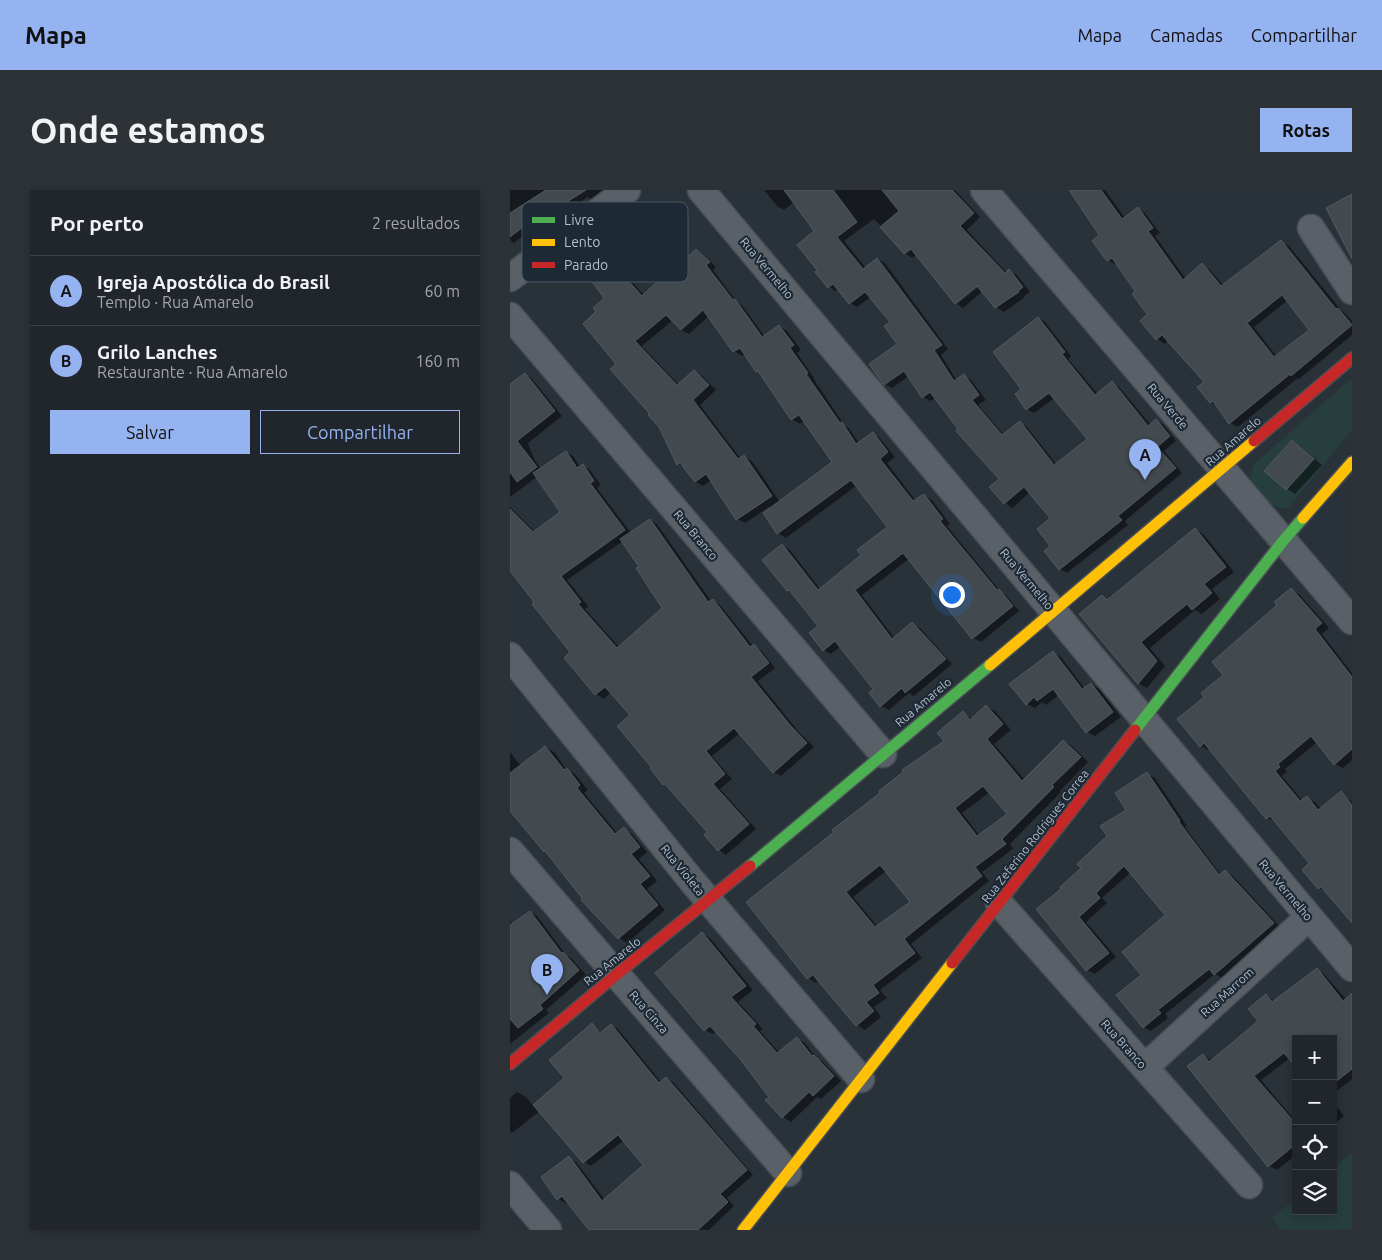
<!DOCTYPE html>
<html lang="pt">
<meta charset="utf-8">
<style>
:root{--surface:#20262b;--page:#2d3237;--text:#f1f3f6;--muted:#a2a5a9;--line:#3d4347;--accent:#95b2f1}
body{margin:0;font-family:Ubuntu,sans-serif;background:var(--page);color:var(--text)}
.controls{position:absolute;right:15px;bottom:15px;display:grid;overflow:hidden;border-radius:0px;box-shadow:0 2px 8px #0003}
.controls button{width:45px;height:45px;display:grid;place-items:center;padding:0;border:0;border-bottom:1px solid var(--line);background:var(--surface);color:var(--text);font:25px sans-serif}
.you{position:absolute;left:441px;top:404px;width:18px;height:18px;margin:-12px;border:4px solid #fff;border-radius:50%;background:#1a73e8;box-shadow:0 0 0 8px #1a73e833}
.badge{display:grid;place-items:center;width:32px;height:32px;border-radius:50%;background:var(--accent);color:#111;font-size:16px;font-weight:700}
.pin{position:absolute;translate:-50% -41px;filter:drop-shadow(0 1px 2px #0008)}
.pin::after{content:'';position:absolute;top:26px;width:18px;height:15px;background:inherit;clip-path:polygon(0 0,100% 0,50% 100%)}
.list{margin:0;padding:0;list-style:none}
h2{display:flex;justify-content:space-between;align-items:center;height:65px;margin:0;padding:0 20px;font-size:21px}
h2 small{font-size:16px;font-weight:400;color:var(--muted)}
.list li{display:grid;grid-template-columns:32px 1fr auto;gap:15px;align-items:center;box-sizing:border-box;height:70px;padding:0 20px;border-top:1px solid var(--line)}
.list b{display:block;font-size:19px;white-space:nowrap}
.list p{margin:0;font-size:16px;white-space:nowrap;color:var(--muted)}
.list em{font-size:16px;font-style:normal;color:var(--muted)}
.actions{display:flex;gap:10px;padding:15px 20px}
.actions a{flex:1;padding:11px 0;border:1px solid var(--accent);border-radius:0px;text-align:center;font-size:18px;color:var(--accent)}
.actions .main{background:var(--accent);color:#111}
.icon{flex:none;width:28px;height:28px;fill:none;stroke:currentColor;stroke-width:2;stroke-linecap:round;stroke-linejoin:round}
.map{position:relative;flex:none;width:842px;height:1040px;overflow:hidden;border-radius:0px}
header{display:flex;align-items:center;gap:30px;box-sizing:border-box;height:70px;padding:0 25px;background:var(--accent);color:#111}
header strong{font-size:24px}
nav{display:flex;gap:28px;margin-inline-start:auto;font-size:18px}
.intro{display:flex;align-items:center;justify-content:space-between;box-sizing:border-box;height:120px;padding:0 30px}
h1{margin:0;font-size:35px}
.button{padding:12px 22px;border-radius:0px;background:var(--accent);color:#111;font-size:18px;font-weight:700}
main{display:flex;gap:30px;padding:0 30px}
aside{flex:1;background:var(--surface);border-radius:0px;box-shadow:0 2px 8px #0003}
.map>svg:first-child{display:block}
.green{fill:#273e3e}
.shadow{fill:#0007;fill-rule:evenodd}
.building{fill:#42494f;stroke:#525a61;fill-rule:evenodd}
.lines{fill:none;stroke-linecap:round;stroke-linejoin:round}
.street-casing{stroke:#484e54;stroke-width:29}
.fast-casing{stroke:#484e54;stroke-width:14}
.slow-casing{stroke:#484e54;stroke-width:14}
.jam-casing{stroke:#484e54;stroke-width:14}
.street{stroke:#5a6067;stroke-width:26}
.fast{stroke:#4caf50;stroke-width:11}
.slow{stroke:#ffc107;stroke-width:11}
.jam{stroke:#c62828;stroke-width:11}
.labels{text-anchor:middle;dominant-baseline:central;stroke-width:4.5;stroke-linejoin:round;paint-order:stroke}
.street-label{font-size:12px;fill:#b4bfca;stroke:#1d2934}
.key{fill:#1d2934;stroke:#4a5661;stroke-width:1}
.key-label{font-size:14px;fill:#b4bfca}
</style>
<header>
<strong>Mapa</strong>
<nav><a>Mapa</a><a>Camadas</a><a>Compartilhar</a></nav>
</header>
<div class="intro"><h1>Onde estamos</h1><a class="button">Rotas</a></div>
<main>
<aside>
<h2>Por perto<small>2 resultados</small></h2>
<ul class="list">
<li><span class="badge">A</span><div><b>Igreja Apostólica do Brasil</b><p>Templo · Rua Amarelo</p></div><em>60 m</em></li>
<li><span class="badge">B</span><div><b>Grilo Lanches</b><p>Restaurante · Rua Amarelo</p></div><em>160 m</em></li>
</ul>
<div class="actions"><a class="main">Salvar</a><a>Compartilhar</a></div>
</aside>
<div class="map">
<svg width="842" height="1040" viewBox="0 0 842 1040">
<rect width="100%" height="100%" fill="#2a3239"/>
<path class="green" d="M842 188V240L778 318C758 320 747 303 740 287L744 274Z
M842 963V1040H771L762 1028 786 1009V1021H823V978Z"/>
<path class="shadow" d="M0 0H95L81 9 78 7 31 36 28 34 4 53 0 50Z
M254 0H445L470 27 457 40 497 83 499 81 507 85 520 102 514 106 515 107 494 122 486 117 473 101 453 118 447 114 473 93 471 91 446 113 407 64 402 68 395 63 364 29 334 51 356 78 368 69 375 73 438 159 431 165 447 191 454 186 461 190 476 210 468 215 494 245 510 232 517 237 547 275 579 250 545 208 524 223 517 219 513 199 528 128 535 132 561 166 558 169 588 204 602 193 609 197 641 235 646 231 654 235 666 251 654 261 672 283 615 331 618 335 557 383 550 379 542 356V328L520 302 502 318 495 313 490 289 449 240 426 208 420 211 413 207 399 186 382 198 374 194 388 155 382 132 361 107 347 117 340 113 329 99 326 101 319 97 306 42 284 12 274 20 267 16Z
M561 0H595L615 28 628 19 635 23 650 43 645 46 676 89 692 75 700 80 714 96 771 52 779 56 831 120 836 124 842 131V145L789 189 788 188 728 237 720 233 709 217 700 212 695 192 659 150 655 154 647 149 639 124 627 102 607 74 606 75 598 70 591 46ZM778 110 801 140 767 167 744 137Z
M186 60 194 65 206 77 203 80 227 112 232 115 255 147 269 136 277 141 291 160 287 163 304 188H303L335 236 339 238 349 253 363 243 370 248 385 267 377 273 406 311 414 305 422 310 440 334 437 336 491 402 496 405 509 421 471 452 463 448 399 369 352 405 385 449 402 433 410 438 442 474 404 506 399 503 379 520 371 516 364 499 331 456 321 464 314 460 309 436 283 404 277 400 273 356 280 360 311 400 353 365 379 337 346 296 276 348 268 343 255 323 261 319 259 317 235 333 227 329 202 290 193 296 186 292 176 279 168 274 150 236 108 174 88 121 96 108 97 69 105 73 134 105 157 88ZM199 126 224 161 232 166 235 164 247 181 251 183 282 229 290 234 294 231 323 272 270 312 242 271 234 267 231 269 190 215 206 200 192 186 184 181 169 195 132 156 163 130 171 140 179 144Z
M15 184 22 189 52 226 18 253 24 269 31 279 56 262 63 266 70 277 73 275 80 280 91 295 87 298 121 343 140 330 147 334 201 411 203 410 210 415 243 456 251 460 265 478 248 491 288 541 304 557 271 586 264 582 230 543 202 566 222 589 210 599 246 639 216 665 209 660 198 642 159 597 154 594 122 525 101 502 94 509 86 504 55 468 62 462 0 379V317L25 342 52 322 27 287 0 307V196ZM113 351 130 377 154 418 109 457 75 419 78 416 57 390Z
M782 251 790 256 812 275 785 304 777 299 756 281Z
M685 339 694 345 724 382 702 399 710 409 692 424 685 420 640 458 655 476 637 498 628 493 592 406 598 410Z
M781 400 789 404 819 438 812 444 842 483V570L833 578 825 574 807 552 775 579 777 582 772 586 793 611 797 608 805 612 811 619 831 603 842 612V640L817 703 809 698 793 680 801 674 766 631 757 628 700 559 698 560 691 556 696 507 715 485Z
M543 463 551 467 575 499 581 494 589 499 611 527 585 546 577 542 549 505 536 515 532 512 525 518 517 514Z
M476 517 485 521 501 540 484 554 515 590 554 551 562 556 578 572 550 601 551 602 500 654 503 659 472 682 479 691 401 754 412 768 370 800 377 808 364 817 371 827 355 840 347 835 309 790 306 793 298 788 238 712 436 551 453 523 462 529ZM480 602 499 625 470 646 452 623ZM376 681 401 712 368 737 343 707Z
M35 557 44 562 57 580 65 584 78 600 74 603 108 644 114 639 122 644 137 662 129 669 147 691 137 699 155 720 117 753 109 748 74 709 0 613V562L11 576Z
M637 584 645 588 677 636 675 637 711 685 715 681 723 686 771 738 712 788 705 784 655 824 658 828 641 841 633 837V785L657 725 621 682 592 708 597 713 576 732 606 767 585 784 577 780 553 699 573 678 618 620Z
M20 722 27 726 56 765 61 768 76 785 36 820 39 823 0 854V731L3 735Z
M193 744 200 748 243 800 228 812 253 839 250 841 270 863 288 849 295 853 307 869 312 871 331 891 311 909 307 907 281 932 273 927 257 910 260 907 231 869 206 841 203 844 195 840Z
M807 780 814 784 842 816V889L823 904V849H786L780 868 751 890 784 929 786 927V965L767 980 759 976 678 876 693 865 702 871 750 832 756 805 765 812Z
M82 835 92 843 101 835 108 839 151 892 156 888 163 892 243 985 217 1008 224 1016 199 1040H83L58 1011 56 1013 48 1009 59 968 66 972 95 1010 135 975 114 950 81 976 74 972 30 921 2 943 0 942V908L7 902 16 907 23 916 56 888Z
M823 912 834 926 823 935Z"/>
<path class="building" d="M36 0H76L23 33 22 30 0 47V23Z
M274 0H323L347 32 327 47 353 79 367 68 432 155 424 160 444 191 454 184 469 205 462 210 492 245 510 231 544 275 577 249 539 203 516 220 505 204 511 199 483 162 528 127 555 162 552 164 585 205 602 191 638 236 646 229 660 246 647 257 666 278 608 326 612 330 549 380 534 361 540 356 527 339 540 328 514 297 494 314 479 297 489 289 446 241 448 239 420 202 412 208 394 181 374 195 370 190 359 174 387 154 374 136 380 132 355 102 339 114 323 94 318 98 305 82 307 80 287 55 304 41Z
M372 0H442L464 23 450 36 495 83 499 79 513 97 508 101 509 102 485 118 467 96 445 114 401 59 394 64 370 37 389 21Z
M559 0H591L612 29 628 17 643 38 638 41 673 90 692 73 711 96 771 50 826 119 828 118 842 135 781 186 780 184 719 234 703 211 700 213 687 197 694 192 652 145 646 150 630 131 637 124 622 104 625 101 602 68 597 71 582 51 589 45ZM772 105 799 140 764 167 737 133Z
M842 4V69L816 18Z
M186 59 200 72 196 75 223 110 225 109 252 147 269 135 284 155 280 158 298 183 296 184 330 233 332 232 346 254 363 242 378 262 370 269 403 311 414 304 433 329 430 331 487 400 489 399 503 416 462 449 393 363 345 400 382 449 402 432 436 469 395 503 392 498 370 517 359 503 363 499 325 451 313 461 299 443 308 436 279 400 277 401 252 370 272 354 308 400 351 365 347 360 377 337 341 290 267 344 253 323 322 272 289 225 281 230 248 181 246 182 230 158 223 162 193 120 171 140 156 125 125 151 167 195 184 180 199 195 183 210 228 269 234 265 262 306 226 330 196 284 185 292 170 273 167 275 149 237 138 225 139 223 100 179 106 174 73 134 86 121 83 118 94 108 75 82 97 67 132 106 154 85 156 87Z
M15 183 45 221 7 251 27 277 7 292 0 282V194Z
M782 250 804 269 776 300 754 281Z
M56 261 67 278 73 274 84 291 80 293 115 340 51 386 71 412 68 414 107 458 152 418 126 378 129 377 110 349 140 329 198 412 203 409 240 457 244 454 259 473 241 487 280 535 297 553 263 583 224 538 196 561 215 584 203 594 239 634 208 661 194 645 197 642 155 594 153 595 140 578 141 577 107 536 120 525 95 497 85 505 54 468 60 462 22 414 24 412 0 381V319L23 342 50 322 23 283Z
M685 338 716 377 694 394 702 403 682 420 677 414 631 452 647 471 628 494 569 424 592 405 597 410Z
M781 398 812 433 805 439 842 487V559L824 575 801 546 768 574 770 577 765 581 790 611 797 606 808 620 831 601 842 615V733L811 697 808 699 792 680 799 673 760 626 756 629 694 553 690 557 667 529 694 507 691 503 713 485 702 472 767 415 764 412Z
M543 461 572 499 581 493 603 522 576 543 543 499 527 511 524 507 516 515 499 494Z
M476 515 493 534 477 549 512 591 553 550 571 567 542 595 544 597 492 649 496 654 465 677 472 686 394 749 405 763 363 795 369 803 356 812 364 821 346 836 303 785 297 789 236 712 324 642 322 640 370 603 369 601 393 582 392 580 434 551 427 543 453 521 460 530ZM473 596 497 624 467 646 445 618ZM370 675 400 712 365 737 336 702Z
M35 556 54 580 57 578 70 595 67 598 105 644 114 637 130 657 121 664 140 686 130 694 148 715 108 749 71 710 72 708 35 661 34 662 0 621V583Z
M637 582 670 631 669 632 709 685 715 680 764 733 704 785 699 779 648 820 651 823 633 838 606 805 631 785 612 762 655 725 614 676 586 703 590 708 569 727 599 763 576 781 526 719 551 699 550 697 571 678 567 674 597 646 590 636 616 620 605 603Z
M20 721 52 764 53 762 69 780 30 815 33 819 8 838 0 829V735Z
M192 742 236 796 221 807 246 834 243 836 267 863 287 847 302 866 304 865 324 886 303 906 299 902 272 928 255 910 259 907 230 869 200 836 194 841 145 783Z
M807 778 833 811 842 803V879L823 894V849H786V877L774 863 744 886 786 934V954L758 977 677 876 693 864 699 872 748 831 738 819 756 804 762 812Z
M82 833 90 843 101 834 149 893 156 887 237 980 210 1004 218 1012 188 1040H79L52 1006 47 1010 31 987 59 966 92 1011 133 975 108 945 73 973 23 915 54 888 39 870Z"/>
<g class="lines">
<defs>
<path id="street" d="M191 0 842 778
M474 0 842 431
M801 38 842 101
M0 88 117 0
M0 126 373 564
M0 466 182 691 351 889
M0 661 278 983
M489 713 739 995
M635 877 799 727
M0 995 38 1040"/>
<path id="fast" d="M625 540 773 351 793 328
M240 676 480 475"/>
<path id="slow" d="M793 328 842 272
M480 475 744 251
M233 1040 442 773"/>
<path id="jam" d="M744 251 842 168
M442 773 625 540
M0 874 107 784 240 676"/>
</defs>
<use href="#street" class="street-casing"/>
<use href="#fast" class="fast-casing"/>
<use href="#slow" class="slow-casing"/>
<use href="#jam" class="jam-casing"/>
<use href="#street" class="street"/>
<use href="#fast" class="fast"/>
<use href="#slow" class="slow"/>
<use href="#jam" class="jam"/>
</g>
<g class="labels">
<g class="street-label">
<text transform="translate(257 78) rotate(50)">Rua Vermelho</text>
<text transform="translate(658 216) rotate(50)">Rua Verde</text>
<text transform="translate(723 251) rotate(-41)">Rua Amarelo</text>
<text transform="translate(186 345) rotate(50)">Rua Branco</text>
<text transform="translate(517 389) rotate(50)">Rua Vermelho</text>
<text transform="translate(413 512) rotate(-40)">Rua Amarelo</text>
<text transform="translate(525 646) rotate(-52)">Rua Zeferino Rodrigues Correa</text>
<text transform="translate(173 680) rotate(51)">Rua Violeta</text>
<text transform="translate(776 700) rotate(50)">Rua Vermelho</text>
<text transform="translate(102 771) rotate(-39)">Rua Amarelo</text>
<text transform="translate(717 802) rotate(-42)">Rua Marrom</text>
<text transform="translate(139 822) rotate(49)">Rua Cinza</text>
<text transform="translate(614 854) rotate(48)">Rua Branco</text>
</g>
</g>
<rect x="12" y="12" width="166" height="80" rx="8" class="key"/>
<rect x="22" y="27" width="23" height="6" fill="#4caf50"/>
<rect x="22" y="49" width="23" height="7" fill="#ffc107"/>
<rect x="22" y="72" width="23" height="6" fill="#c62828"/>
<g class="key-label">
<text x="54" y="35">Livre</text>
<text x="54" y="57">Lento</text>
<text x="54" y="80">Parado</text>
</g>
</svg>
<div class="controls">
<button>+</button>
<button>−</button>
<button><svg class="icon" aria-label="locate" viewBox="0 0 24 24"><circle cx="12" cy="12" r="6"/><path d="M12 2v4M12 18v4M2 12h4M18 12h4"/></svg></button>
<button><svg class="icon" aria-label="layers" viewBox="0 0 24 24"><path d="M12 4l9 5-9 5-9-5zM3 14l9 5 9-5"/></svg></button>
</div>
<div class="you"></div>
<div class="pin badge" style="left:635px;top:290px">A</div>
<div class="pin badge" style="left:37px;top:805px">B</div>
</div>
</main>
